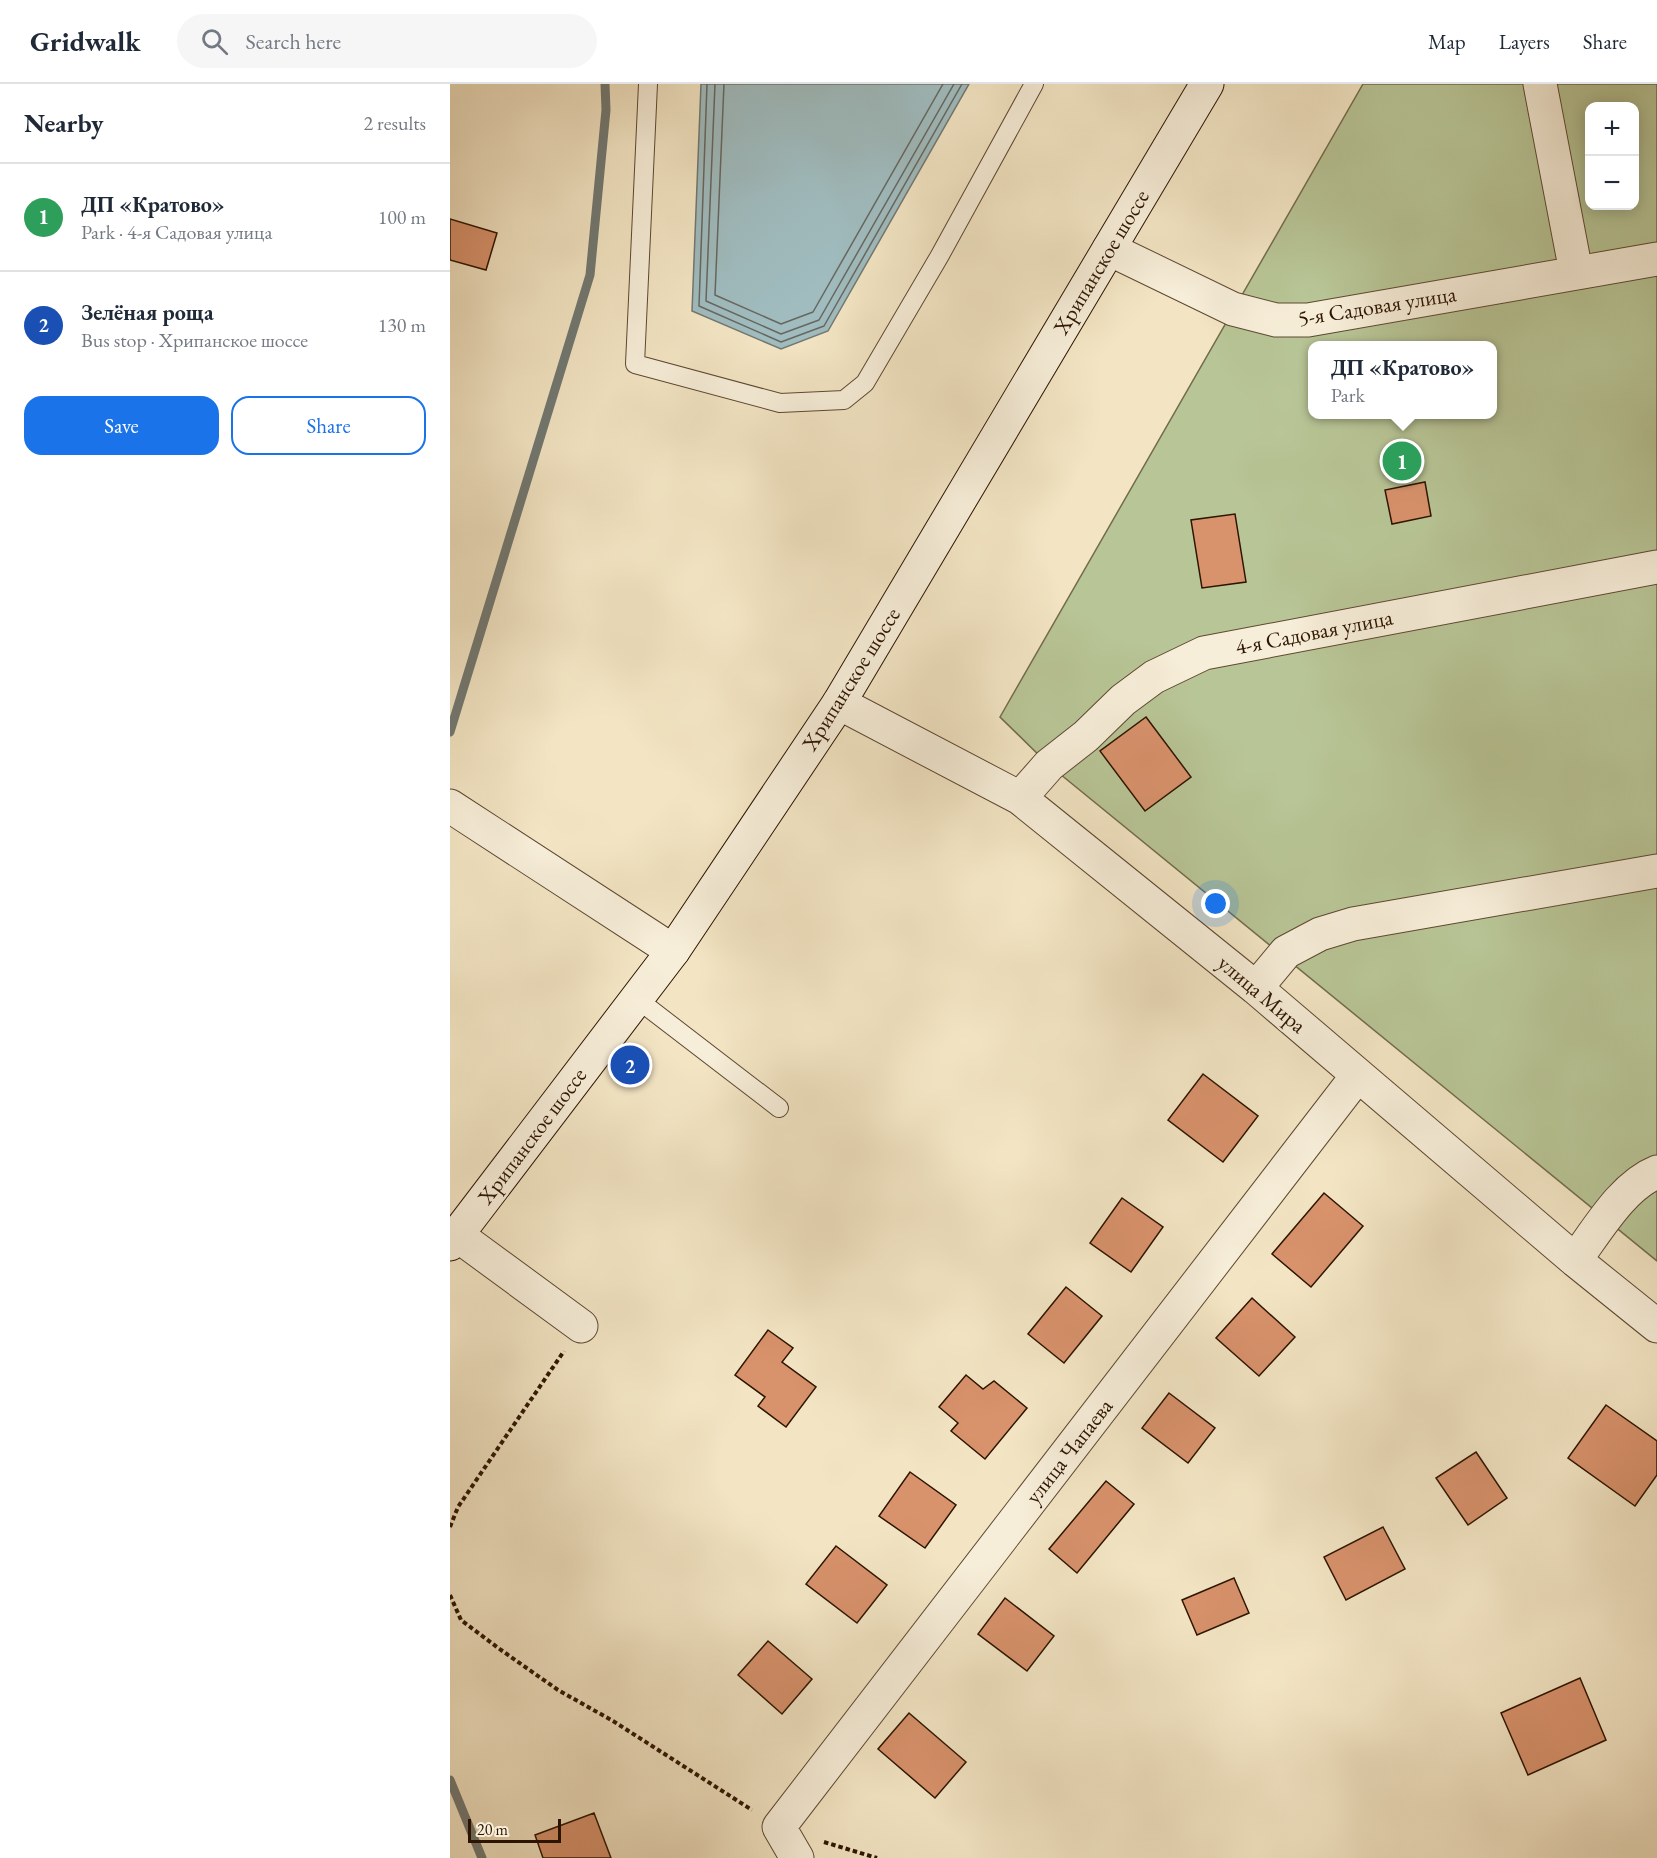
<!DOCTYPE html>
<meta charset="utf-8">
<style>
:root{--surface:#fff;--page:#f6f6f7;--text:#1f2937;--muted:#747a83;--line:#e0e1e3;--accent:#1a73e8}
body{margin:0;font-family:"EB Garamond",serif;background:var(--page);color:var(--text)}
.controls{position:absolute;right:18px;top:18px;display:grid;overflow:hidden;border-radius:12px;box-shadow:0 3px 15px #0003}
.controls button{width:54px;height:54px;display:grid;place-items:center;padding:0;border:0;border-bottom:2px solid var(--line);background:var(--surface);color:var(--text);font:30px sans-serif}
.scale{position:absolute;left:18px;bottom:15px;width:93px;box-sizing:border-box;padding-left:6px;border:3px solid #2d1400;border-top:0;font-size:16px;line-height:21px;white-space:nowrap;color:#2d1400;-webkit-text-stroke:4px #f7eed9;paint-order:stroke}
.you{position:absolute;left:766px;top:820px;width:21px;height:21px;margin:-15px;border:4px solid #fff;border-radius:50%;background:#1a73e8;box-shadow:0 0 0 9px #1a73e833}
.badge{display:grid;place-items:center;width:39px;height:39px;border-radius:50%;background:var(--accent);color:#fff;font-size:20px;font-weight:700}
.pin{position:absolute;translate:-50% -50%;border:3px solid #fff;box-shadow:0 2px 6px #0006}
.popup{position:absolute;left:858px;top:257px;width:189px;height:78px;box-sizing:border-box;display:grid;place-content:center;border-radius:12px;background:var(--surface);filter:drop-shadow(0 2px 4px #0005);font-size:20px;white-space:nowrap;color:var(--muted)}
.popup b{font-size:22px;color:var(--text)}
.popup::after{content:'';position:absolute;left:50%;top:100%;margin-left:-12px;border:12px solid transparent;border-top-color:var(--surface)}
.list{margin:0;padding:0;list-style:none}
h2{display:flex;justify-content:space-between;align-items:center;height:78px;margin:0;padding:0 24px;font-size:26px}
h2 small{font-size:20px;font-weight:400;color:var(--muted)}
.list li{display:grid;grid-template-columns:39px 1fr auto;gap:18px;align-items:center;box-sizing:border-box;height:108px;padding:0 24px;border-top:2px solid var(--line)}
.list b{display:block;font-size:22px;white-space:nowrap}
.list p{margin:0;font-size:20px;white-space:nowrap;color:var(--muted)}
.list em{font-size:20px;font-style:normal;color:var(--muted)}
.actions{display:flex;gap:12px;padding:18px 24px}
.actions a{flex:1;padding:14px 0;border:2px solid var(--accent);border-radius:18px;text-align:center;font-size:21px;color:var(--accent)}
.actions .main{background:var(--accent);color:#fff}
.icon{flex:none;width:33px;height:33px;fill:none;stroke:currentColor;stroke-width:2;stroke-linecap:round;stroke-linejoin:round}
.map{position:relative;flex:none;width:1207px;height:1774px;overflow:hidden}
header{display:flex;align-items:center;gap:36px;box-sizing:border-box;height:84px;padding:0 30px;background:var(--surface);border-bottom:2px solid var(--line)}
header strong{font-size:28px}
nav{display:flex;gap:33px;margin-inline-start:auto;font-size:21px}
.search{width:420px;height:54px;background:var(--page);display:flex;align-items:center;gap:15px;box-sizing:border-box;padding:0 21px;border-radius:33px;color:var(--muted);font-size:22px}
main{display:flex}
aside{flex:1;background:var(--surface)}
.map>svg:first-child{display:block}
.green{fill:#b8c596;stroke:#726c4b;stroke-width:1.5;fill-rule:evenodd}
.water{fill:#a0bcbf;stroke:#727973;stroke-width:1.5}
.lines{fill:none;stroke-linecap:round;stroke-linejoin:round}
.shore{stroke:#666860;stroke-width:1.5}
.stream{stroke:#727973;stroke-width:9}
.building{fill:#d8926c;stroke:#2d1400;stroke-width:1.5}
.lane-casing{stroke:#5e4831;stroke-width:20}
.street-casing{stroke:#5e4831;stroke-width:35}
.secondary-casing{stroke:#2d1400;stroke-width:35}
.path{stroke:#2d1400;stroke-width:4;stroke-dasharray:4.5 3;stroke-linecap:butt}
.lane{stroke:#f7eed9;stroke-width:18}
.street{stroke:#f7eed9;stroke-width:33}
.secondary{stroke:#f7eed9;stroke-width:33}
.labels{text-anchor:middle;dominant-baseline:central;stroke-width:4.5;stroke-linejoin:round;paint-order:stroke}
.street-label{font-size:22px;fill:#2d1400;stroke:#f7eed9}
</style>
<header>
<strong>Gridwalk</strong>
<div class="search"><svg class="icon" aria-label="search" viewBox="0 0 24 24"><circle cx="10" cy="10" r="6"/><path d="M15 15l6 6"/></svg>Search here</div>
<nav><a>Map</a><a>Layers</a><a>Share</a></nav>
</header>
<main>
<aside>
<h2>Nearby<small>2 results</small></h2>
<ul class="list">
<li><span class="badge" style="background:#2e9e5b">1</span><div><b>ДП «Кратово»</b><p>Park · 4-я Садовая улица</p></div><em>100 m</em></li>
<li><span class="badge" style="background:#1a4fb4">2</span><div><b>Зелёная роща</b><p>Bus stop · Хрипанское шоссе</p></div><em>130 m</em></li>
</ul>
<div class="actions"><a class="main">Save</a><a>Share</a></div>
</aside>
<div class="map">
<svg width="1207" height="1774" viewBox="0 0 1207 1774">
<rect width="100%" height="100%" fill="#f3e5c4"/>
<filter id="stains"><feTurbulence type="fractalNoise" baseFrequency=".00333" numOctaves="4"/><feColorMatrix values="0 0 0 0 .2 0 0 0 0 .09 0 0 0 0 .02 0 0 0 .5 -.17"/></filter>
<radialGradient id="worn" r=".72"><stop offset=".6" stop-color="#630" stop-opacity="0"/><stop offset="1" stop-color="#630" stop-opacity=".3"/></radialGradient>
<path class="green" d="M913 0H1207V1177L599 681 550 633ZM1140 22H1184V122H1140ZM862 262H1042V330H862Z"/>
<path class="water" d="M251 0H519L378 247 331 265 242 227Z"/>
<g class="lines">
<path class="shore" d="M257 0 249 222 331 258 374 242 512 0
M265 0 256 217 331 250 369 236 504 0
M274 0 265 211 331 240 363 228 493 0"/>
<path class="stream" d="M0 648 140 191 156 26 155 0
M0 1696 32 1774"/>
</g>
<path class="building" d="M0 135 47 149 36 186 0 176Z
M975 398 981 432 942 440 935 406Z
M785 430 796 498 752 504 741 436Z
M696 633 741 693 695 727 650 667Z
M753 990 808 1032 773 1078 718 1036Z
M874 1109 913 1142 861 1203 822 1170Z
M672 1114 713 1143 681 1188 640 1159Z
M616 1203 652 1232 614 1279 578 1250Z
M802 1214 845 1253 809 1292 766 1254Z
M318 1246 343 1264 332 1278 366 1303 336 1343 308 1322 315 1313 285 1291Z
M516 1291 533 1305 544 1297 577 1324 535 1375 501 1347 508 1339 489 1323Z
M719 1309 765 1344 738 1379 692 1344Z
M1156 1321 1207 1357V1391L1185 1422 1118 1374Z
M1026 1368 1057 1414 1018 1441 986 1394Z
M460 1388 506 1421 475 1464 429 1432Z
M656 1397 684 1420 627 1489 599 1465Z
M933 1443 955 1485 896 1516 874 1473Z
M386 1462 437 1501 407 1539 356 1500Z
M784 1494 799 1529 747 1551 732 1516Z
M555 1514 604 1552 577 1587 528 1550Z
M318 1557 362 1595 332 1630 288 1591Z
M1130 1594 1156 1656 1078 1691 1051 1629Z
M459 1629 516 1678 485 1714 428 1665Z
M144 1729 161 1774H93L85 1751Z"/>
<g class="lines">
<defs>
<path id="lane" d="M198 0 185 280 330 319 394 316 415 299 489 173 584 0
M187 915 329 1024"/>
<path id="street" d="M1090 0 1126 188
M659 165 783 225 826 236H858L1207 175
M389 619 570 714 806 904 1125 1176 1207 1242
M570 714 599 681 636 652 673 616 704 593 754 569 1207 483
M0 722 223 867
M806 904 836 868 870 850 903 840 1207 787
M7 1151 131 1242
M1125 1176C1147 1147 1172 1102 1207 1088
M347 1774 329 1743 908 991"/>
<path id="secondary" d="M0 1160 223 867 389 619 757 0"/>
</defs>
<use href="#lane" class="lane-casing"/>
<use href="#street" class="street-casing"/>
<use href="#secondary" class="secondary-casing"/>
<path class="path" d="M0 1443 8 1423 114 1267
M0 1511 11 1536 51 1566 108 1606 163 1637 302 1726
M374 1758 427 1774"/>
<use href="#lane" class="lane"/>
<use href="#street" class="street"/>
<use href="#secondary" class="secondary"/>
</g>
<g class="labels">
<g class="street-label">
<text transform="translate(651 178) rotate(-59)">Хрипанское шоссе</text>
<text transform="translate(927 222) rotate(-9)">5-я Садовая улица</text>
<text transform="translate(864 548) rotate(-11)">4-я Садовая улица</text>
<text transform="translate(401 595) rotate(-58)">Хрипанское шоссе</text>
<text transform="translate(812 910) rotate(40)">улица Мира</text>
<text transform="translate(82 1052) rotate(-53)">Хрипанское шоссе</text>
<text transform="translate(619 1367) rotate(-52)">улица Чапаева</text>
</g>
</g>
<rect width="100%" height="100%" filter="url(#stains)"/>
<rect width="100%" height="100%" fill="url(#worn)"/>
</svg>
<div class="controls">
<button>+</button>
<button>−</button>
</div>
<div class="scale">20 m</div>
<div class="you"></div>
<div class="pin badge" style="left:952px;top:377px;background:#2e9e5b">1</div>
<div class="popup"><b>ДП «Кратово»</b>Park</div>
<div class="pin badge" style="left:180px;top:981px;background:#1a4fb4">2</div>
</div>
</main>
